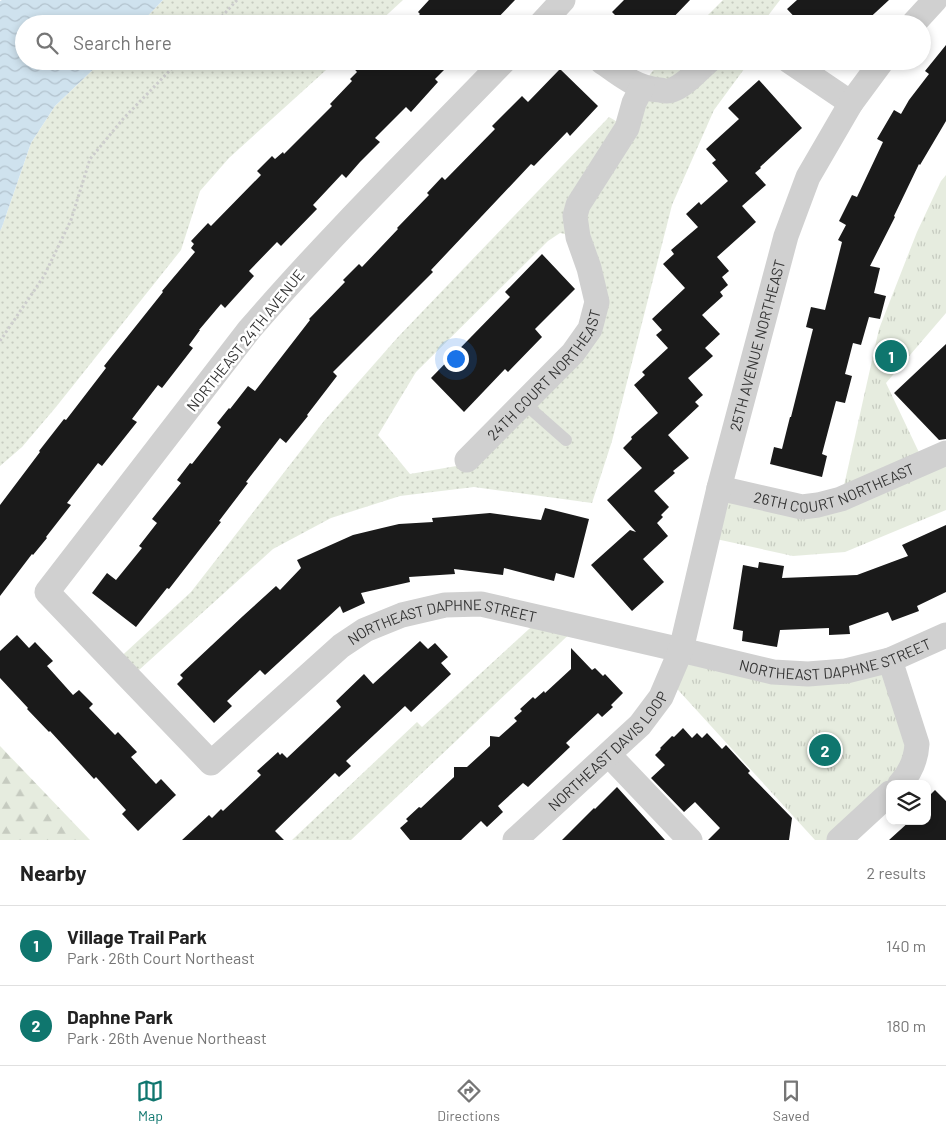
<!DOCTYPE html>
<meta charset="utf-8">
<style>
:root{--surface:#fff;--page:#f6f6f6;--text:#222;--muted:#767676;--line:#e0e0e0;--accent:#0f766e}
body{margin:0;font-family:Barlow,sans-serif;background:var(--page);color:var(--text)}
.controls{position:absolute;right:15px;bottom:15px;display:grid;overflow:hidden;border-radius:10px;box-shadow:0 2px 8px #0003}
.controls button{width:45px;height:45px;display:grid;place-items:center;padding:0;border:0;border-bottom:1px solid var(--line);background:var(--surface);color:var(--text);font:25px sans-serif}
.you{position:absolute;left:455px;top:358px;width:18px;height:18px;margin:-12px;border:4px solid #fff;border-radius:50%;background:#1a73e8;box-shadow:0 0 0 8px #1a73e833}
.badge{display:grid;place-items:center;width:32px;height:32px;border-radius:50%;background:var(--accent);color:#fff;font-size:16px;font-weight:700}
.pin{position:absolute;translate:-50% -50%;border:2px solid #fff;box-shadow:0 1px 5px #0006}
.list{margin:0;padding:0;list-style:none}
h2{display:flex;justify-content:space-between;align-items:center;height:65px;margin:0;padding:0 20px;font-size:21px}
h2 small{font-size:16px;font-weight:400;color:var(--muted)}
.list li{display:grid;grid-template-columns:32px 1fr auto;gap:15px;align-items:center;box-sizing:border-box;height:80px;padding:0 20px;border-top:1px solid var(--line)}
.list b{display:block;font-size:19px;white-space:nowrap}
.list p{margin:0;font-size:16px;white-space:nowrap;color:var(--muted)}
.list em{font-size:16px;font-style:normal;color:var(--muted)}
.icon{flex:none;width:28px;height:28px;fill:none;stroke:currentColor;stroke-width:2;stroke-linecap:round;stroke-linejoin:round}
.map{position:relative;flex:none;width:946px;height:840px;overflow:hidden}
.search{position:absolute;background:var(--surface);box-shadow:0 2px 8px #0003;left:15px;right:15px;top:15px;height:55px;display:flex;align-items:center;gap:12px;box-sizing:border-box;padding:0 18px;border-radius:28px;color:var(--muted);font-size:19px}
.sheet{height:225px;background:var(--surface)}
nav{display:flex;justify-content:space-around;align-items:center;box-sizing:border-box;height:70px;border-top:1px solid var(--line);background:var(--surface);font-size:14px;color:var(--muted)}
nav a{display:grid;justify-items:center;gap:2px}
nav .on{color:var(--accent)}
.map>svg:first-child{display:block}
.grass{fill:url(#grass-dots);fill-rule:evenodd}
.forest{fill:url(#forest-firs)}
.park{fill:url(#park-tufts)}
.water{fill:url(#water-waves)}
.building{fill:#1a1a1a}
.lines{fill:none;stroke-linecap:round;stroke-linejoin:round}
.path{stroke:#cdcdcd;stroke-width:3;stroke-dasharray:2.5 2.5;stroke-linecap:butt}
.service{stroke:#d0d0d0;stroke-width:12}
.minor{stroke:#d0d0d0;stroke-width:25}
.labels{text-anchor:middle;dominant-baseline:central;stroke-width:5;stroke-linejoin:round;paint-order:stroke}
.street-label{font-size:15px;fill:#333;stroke:#fff}
</style>
<div class="map">
<svg width="946" height="840" viewBox="0 0 946 840">
<defs>
<pattern id="grass-dots" width="8" height="8" patternUnits="userSpaceOnUse" patternTransform="scale(1.25)"><rect width="8" height="8" fill="#e6ecdf"/><path d="M2 2h.1M6 6h.1" fill="none" stroke="#c6cbc0" stroke-width="1.8" stroke-linecap="round"/></pattern>
<pattern id="forest-firs" width="22" height="20" patternUnits="userSpaceOnUse" patternTransform="scale(1.25)"><rect width="22" height="20" fill="#e6ecdf"/><path d="M5 1l3.5 6h-7zM16 11l3.5 6h-7z" fill="#c6cbc0"/></pattern>
<pattern id="park-tufts" width="24" height="20" patternUnits="userSpaceOnUse" patternTransform="scale(1.25)"><rect width="24" height="20" fill="#e6ecdf"/><path d="M3 7l-1-3M5 7V3M7 7l1-3M15 17l-1-3M17 17v-4M19 17l1-3" fill="none" stroke="#c6cbc0"/></pattern>
<pattern id="water-waves" width="16" height="10" patternUnits="userSpaceOnUse" patternTransform="scale(1.25)"><rect width="16" height="10" fill="#cfe2ee"/><path d="M0 5q4-4 8 0t8 0" fill="none" stroke="#b2c2cd"/></pattern>
</defs>
<rect width="100%" height="100%" fill="#fff"/>
<path class="grass" d="M163 0H403L377 24H140Z
M723 0H780L764 21 763 24H699Z
M102 61H336L229 158 200 191 181 250 56 407 22 447 0 466V231L2 227 31 143 55 106Z
M662 61H750L714 110 672 205 612 441 592 503 474 487 400 496 331 518 273 549 129 679 114 663 191 592 324 421 398 337 609 117 626 127 642 87 651 73ZM560 233 578 237 590 329 468 464 410 474 378 435 416 372 548 241Z
M541 618 578 626 351 840H292L417 722 422 727Z"/>
<path class="forest" d="M0 746 90 840H0Z"/>
<path class="park" d="M946 175V313L886 383 924 463 946 453V510L845 552 793 556 707 537 719 488 841 499 879 329 917 232 941 181Z
M681 650 773 672 890 660 916 756 839 840H815L669 680Z"/>
<path class="water" d="M2 0H163L140 24H24V61H102L55 106 31 143 2 227 0 231V1Z"/>
<path class="building" d="M429 0H515L492 24H410L420 14 418 12Z
M624 0H690L667 24H624L612 12Z
M797 0H889L863 24H801L787 9Z
M946 45V121L920 165 919 164 894 216 895 217 870 266 880 268 874 293 886 296 880 319 869 317 861 345 853 343 845 374 852 376 845 403 836 401 822 454 827 456 822 477 770 464 774 447 782 449 790 417H791L813 329 806 327 811 307 825 310 842 242 838 240 846 225 839 221 852 195 857 197 883 142 877 139 894 110 901 114 909 100 929 74 925 71Z
M347 61H453L435 79 438 82 411 112 406 107 375 138 380 142 360 162 346 178 342 174 313 205 317 209 281 246 277 242 249 271 254 276 225 308 221 304 199 330H200L189 345 193 348 162 388 158 385 132 419 137 422 102 466 98 463 67 503 71 505 46 537 47 538 33 555 32 554 0 596V505L40 452 39 451 64 419 66 420 106 368 104 366 163 292 162 291 195 252 191 248 194 244 191 241 208 223 211 226 261 175 257 171 272 156 275 159 283 152 284 154 332 106 330 104 352 81 350 79 357 72Z
M560 69 598 106 570 136 567 132 534 166 531 164 431 270 433 272 333 372 337 376 307 415 308 416 286 443 280 438 246 482 248 483 219 521 221 522 169 589 167 588 136 627 92 593 107 573 116 580 142 548 139 546 157 523 152 519 181 483 177 480 190 463 192 464 221 427 217 423 229 408 230 409 248 386 255 391 310 320 309 319 345 282 343 280 359 264 362 267 398 229 397 228 429 195 427 193 442 177 445 180 495 129 492 126 522 96 528 102Z
M759 80 802 128 760 167 761 168 755 173 766 185 742 206 756 222 717 257 729 271 722 277 728 285 720 292 723 296 702 315 720 334 705 348 713 356 688 378 703 395 695 402 699 406 668 435 689 458 673 471 675 473 654 491 669 507 661 515 663 517 657 523 668 536 643 559 664 582 632 611 591 565 630 530 636 532 607 500 642 468 623 448 632 439 631 437 658 413 634 385 645 375 642 372 668 348 656 335 662 330 652 319 685 288 663 264 674 254 671 250 698 227 686 214 699 202 701 205 728 181 712 163 716 160 706 149 739 119 728 108Z
M542 254 575 289 535 329 542 337 508 372 505 369 464 412 431 378 510 297 505 292Z
M946 344V439L939 440 894 393Z
M545 508 589 519 574 578 556 573 554 581 504 568 503 575 454 569 455 574 409 577 410 582 361 593 365 603 343 613 340 606 265 675 260 670 227 701 232 706 214 723 177 684 183 678 180 675 243 616 276 586 280 590 301 568 297 560 353 535 382 528 399 524 433 522 432 518 490 513 541 520Z
M946 525V592L917 606 919 611 892 621 888 612 849 626 850 634 829 635V628L780 630 777 647 742 641 743 631 733 629 743 565 758 568 759 562 784 566 782 578 857 575 908 556 902 545Z
M17 635 29 648 35 642 53 661 47 666 73 695 79 690 93 704 89 708 115 735 118 732 137 752 131 757 156 784 161 779 176 795 138 831 122 814 126 810 96 777 94 779 50 731 49 732 27 709 28 708 0 678V651Z
M420 641 428 649 435 643 448 657 441 663 451 674 411 712 405 706 346 761 351 766 339 777 335 773 275 831 284 840H182L209 815 212 818 221 809 223 811 261 775 257 771 278 752 280 755 282 753 287 758 341 707 336 701 364 674 373 684Z
M571 648 592 670 595 668 603 676 605 674 623 693 611 705 613 707 602 717 598 713 566 743 570 747 528 787 523 783 498 806 503 812 487 827 481 821 461 840H410L400 828 408 821 406 819 419 807 421 808 454 777V767H467L490 746V736L499 737 517 721 514 718 522 711 520 709 533 697 535 699 544 691 545 693 571 669Z
M683 728 692 738 697 733 702 738 707 733 722 749 726 745 750 771 748 773 792 818 789 840H708L720 828 695 802 684 812 651 778 665 765 655 755 661 749 660 748 672 736 674 737Z
M617 787 665 840H562L594 808 595 809Z
M935 790 946 801V840H889L910 821H927V798Z"/>
<g class="lines">
<path class="path" d="M215 24 237 0
M0 341 44 276 71 220 90 159 123 119 179 61"/>
<path class="service" d="M524 403 566 440"/>
<g class="minor">
<path d="M541 24 563 0"/>
<path d="M913 24 935 0"/>
<path id="s1" d="M504 61C418 150 330 236 249 330L47 592 211 763 341 646 365 630 402 615 445 605 481 604 681 650 773 672 808 674 846 671 890 660 946 635"/>
<path d="M601 61C619 74 637 89 660 90 664 91 668 92 672 90 686 85 697 71 709 61"/>
<path d="M789 61 851 103"/>
<path id="s2" d="M467 460 573 353 590 329 597 302 589 268 578 237 575 216 578 205 627 128 634 103 642 87"/>
<path id="s3" d="M719 488 802 507 818 505 841 499 946 453"/>
<path d="M890 660 917 744C916 760 911 772 900 784"/>
<path d="M609 755 690 840"/>
<path id="s4" d="M515 840 640 725 661 697 681 650 719 488 786 236 808 177 851 103 882 61"/>
<path d="M839 840 890 793"/>
</g>
</g>
<g class="labels">
<g class="street-label">
<text transform="translate(245 340) rotate(-51)">NORTHEAST 24TH AVENUE</text>
<text stroke="none"><textPath href="#s4" startOffset="570">25TH AVENUE NORTHEAST</textPath></text>
<text stroke="none"><textPath href="#s2" startOffset="116">24TH COURT NORTHEAST</textPath></text>
<text stroke="none"><textPath href="#s3" startOffset="120">26TH COURT NORTHEAST</textPath></text>
<text stroke="none"><textPath href="#s1" startOffset="1221">NORTHEAST DAPHNE STREET</textPath></text>
<text stroke="none"><textPath href="#s1" startOffset="1626">NORTHEAST DAPHNE STREET</textPath></text>
<text stroke="none"><textPath href="#s4" startOffset="129">NORTHEAST DAVIS LOOP</textPath></text>
</g>
</g>
</svg>
<div class="controls">
<button><svg class="icon" aria-label="layers" viewBox="0 0 24 24"><path d="M12 4l9 5-9 5-9-5zM3 14l9 5 9-5"/></svg></button>
</div>
<div class="you"></div>
<div class="pin badge" style="left:891px;top:356px">1</div>
<div class="pin badge" style="left:825px;top:750px">2</div>
<div class="search"><svg class="icon" aria-label="search" viewBox="0 0 24 24"><circle cx="10" cy="10" r="6"/><path d="M15 15l6 6"/></svg>Search here</div>
</div>
<section class="sheet">
<h2>Nearby<small>2 results</small></h2>
<ul class="list">
<li><span class="badge">1</span><div><b>Village Trail Park</b><p>Park · 26th Court Northeast</p></div><em>140 m</em></li>
<li><span class="badge">2</span><div><b>Daphne Park</b><p>Park · 26th Avenue Northeast</p></div><em>180 m</em></li>
</ul>
</section>
<nav>
<a class="on"><svg class="icon" aria-label="map" viewBox="0 0 24 24"><path d="M3 6l6-2 6 2 6-2v14l-6 2-6-2-6 2zM9 4v14M15 6v14"/></svg>Map</a>
<a><svg class="icon" aria-label="directions" viewBox="0 0 24 24"><path d="M12 3l9 9-9 9-9-9zM9 14v-3h6M13 9l2 2-2 2"/></svg>Directions</a>
<a><svg class="icon" aria-label="saved" viewBox="0 0 24 24"><path d="M7 4h10v16l-5-4-5 4z"/></svg>Saved</a>
</nav>
